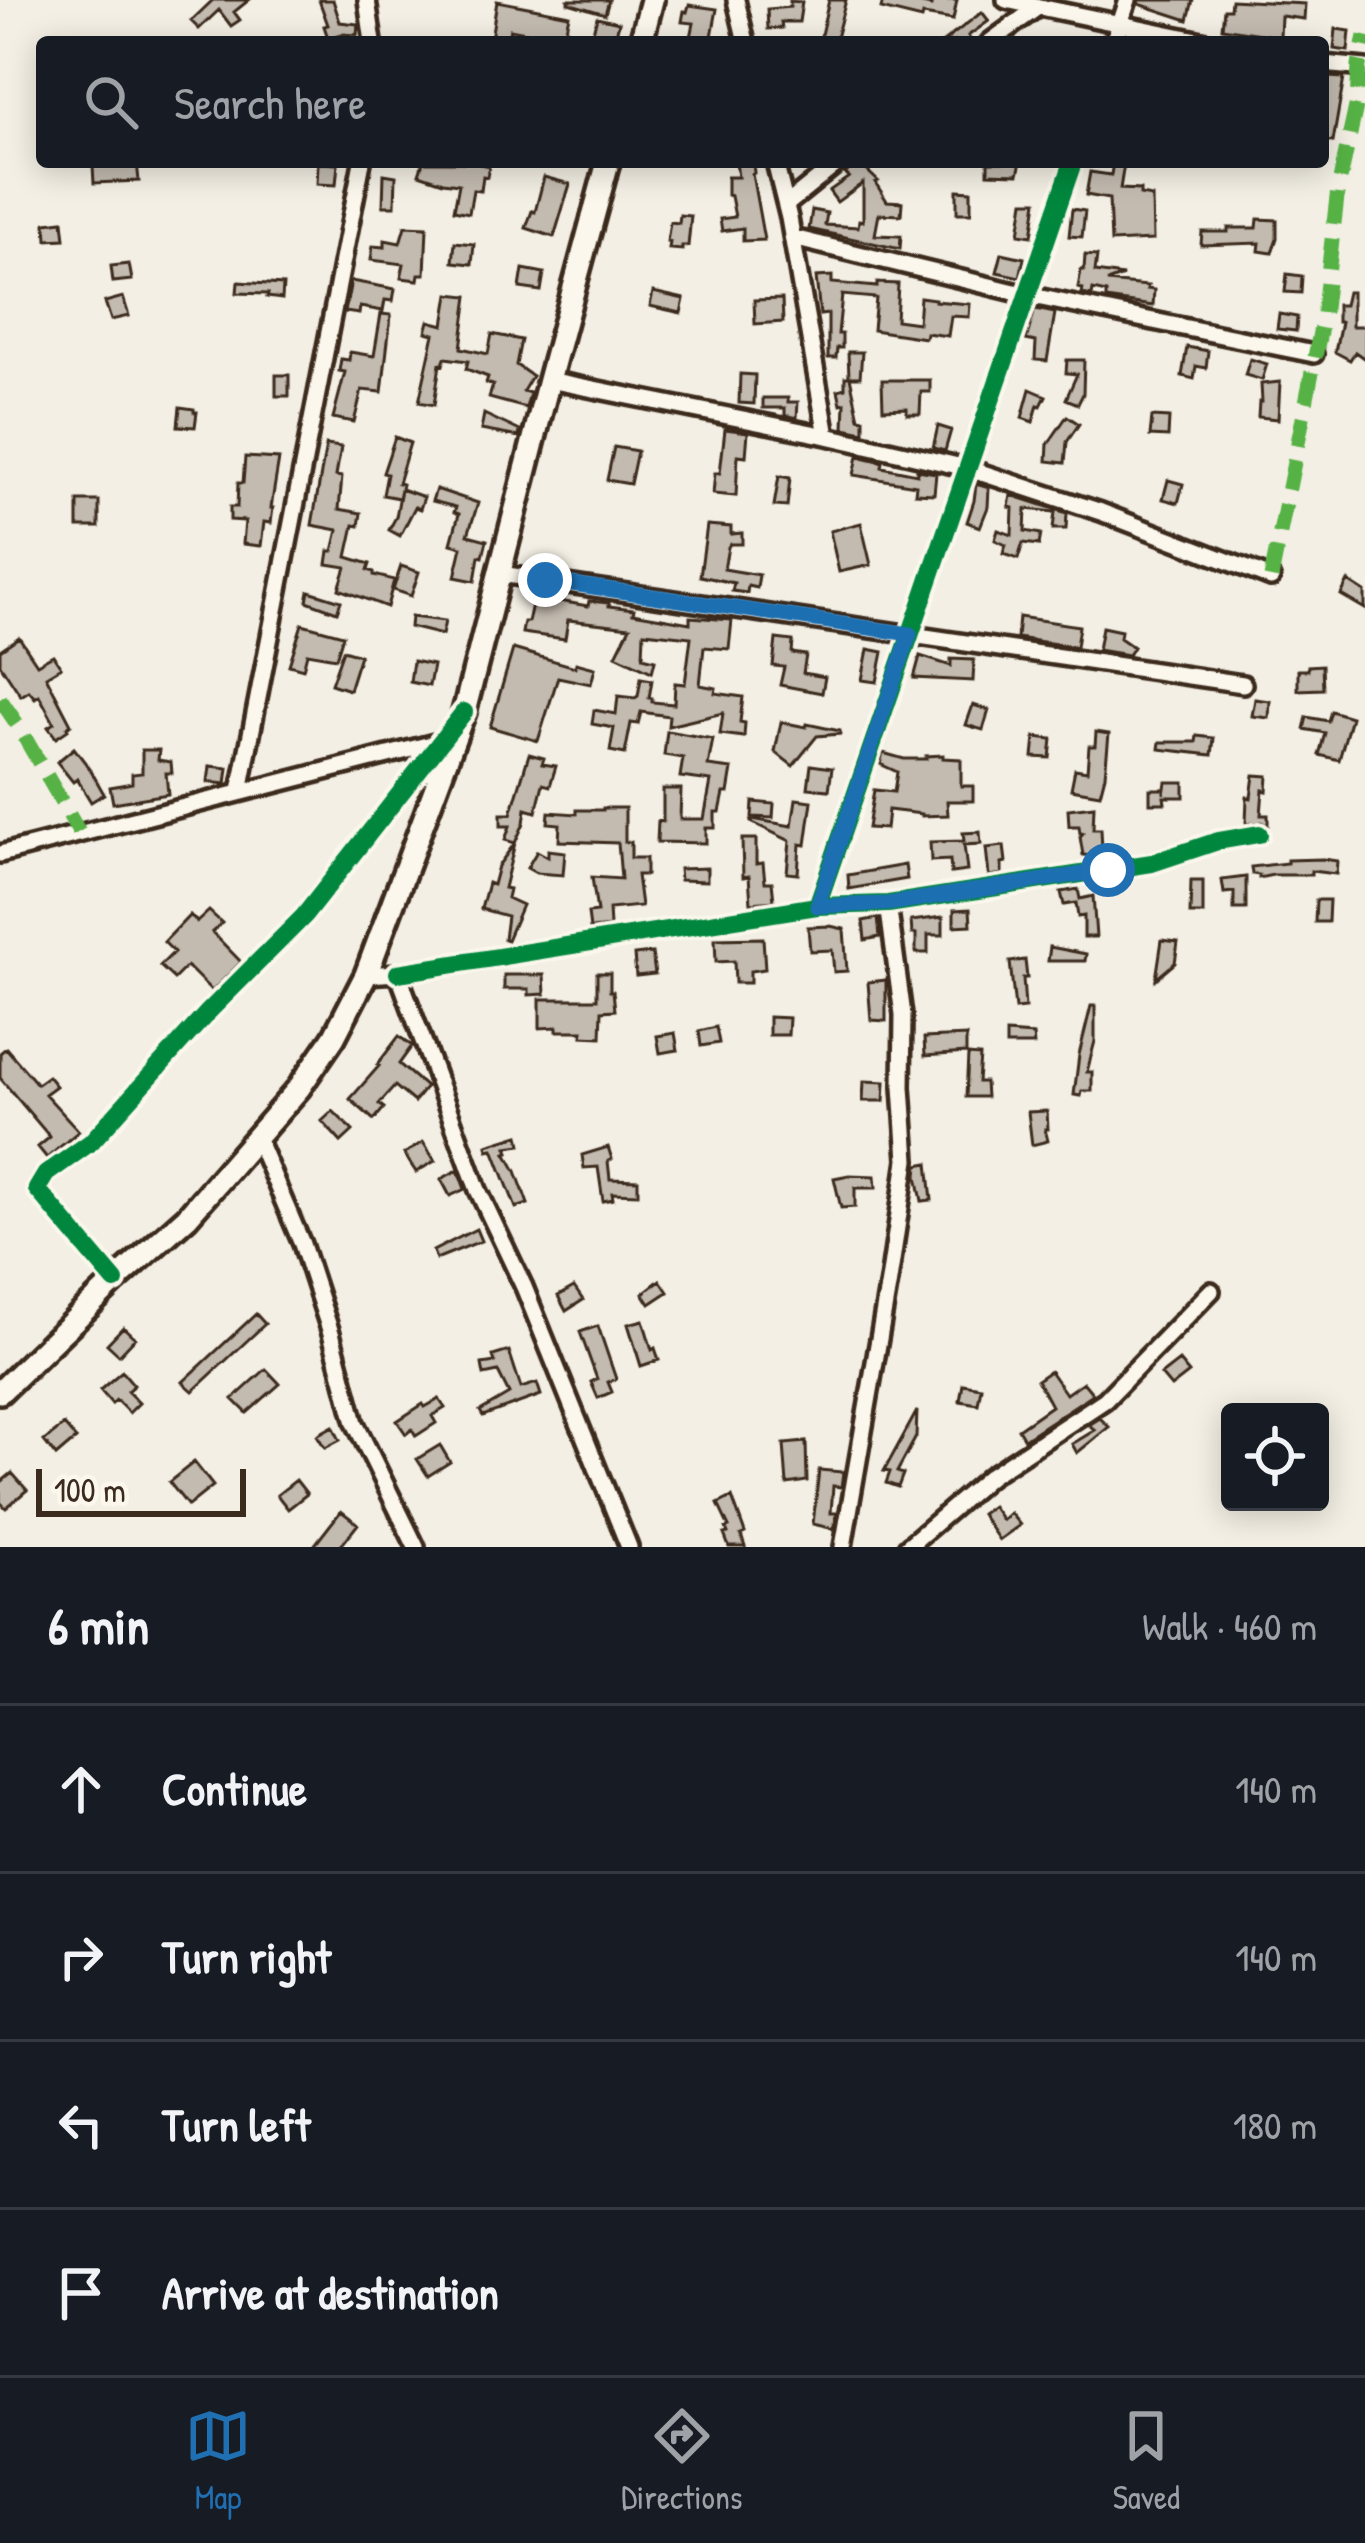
<!DOCTYPE html>
<meta charset="utf-8">
<style>
:root{--surface:#171b24;--page:#242831;--text:#f1f3f6;--muted:#9ea1a6;--line:#363941;--accent:#1f6fb2}
body{margin:0;font-family:"Patrick Hand",sans-serif;background:var(--page);color:var(--text)}
.controls{position:absolute;right:36px;bottom:36px;display:grid;overflow:hidden;border-radius:12px;box-shadow:0 6px 30px #0003}
.controls button{width:108px;height:108px;display:grid;place-items:center;padding:0;border:0;border-bottom:3px solid var(--line);background:var(--surface);color:var(--text);font:60px sans-serif}
.scale{position:absolute;left:36px;bottom:30px;width:210px;box-sizing:border-box;padding-left:12px;border:6px solid #3b2a1e;border-top:0;font-size:33px;line-height:42px;white-space:nowrap;color:#3b2a1e;-webkit-text-stroke:9px #fbf7ec;paint-order:stroke}
.stop{position:absolute;width:36px;height:36px;margin:-27px;border:9px solid #1f6fb2;border-radius:50%;background:#fff}
.stop.end{background:#1f6fb2;border-color:#fff;box-shadow:0 3px 12px #0008}
.list{margin:0;padding:0;list-style:none}
h2{display:flex;justify-content:space-between;align-items:center;height:156px;margin:0;padding:0 48px;font-size:51px}
h2 small{font-size:39px;font-weight:400;color:var(--muted)}
.list li{display:grid;grid-template-columns:78px 1fr auto;gap:36px;align-items:center;box-sizing:border-box;height:168px;padding:0 48px;border-top:3px solid var(--line)}
.list b{display:block;font-size:45px;white-space:nowrap}
.list em{font-size:39px;font-style:normal;color:var(--muted)}
.icon{flex:none;width:66px;height:66px;fill:none;stroke:currentColor;stroke-width:2;stroke-linecap:round;stroke-linejoin:round}
.map{position:relative;flex:none;width:1365px;height:1547px;overflow:hidden}
.search{position:absolute;background:var(--surface);box-shadow:0 6px 30px #0003;left:36px;right:36px;top:36px;height:132px;display:flex;align-items:center;gap:30px;box-sizing:border-box;padding:0 42px;border-radius:12px;color:var(--muted);font-size:45px}
.sheet{height:828px;background:var(--surface)}
nav{display:flex;justify-content:space-around;align-items:center;box-sizing:border-box;height:168px;border-top:3px solid var(--line);background:var(--surface);font-size:33px;color:var(--muted)}
nav a{display:grid;justify-items:center;gap:6px}
nav .on{color:var(--accent)}
.map>svg:first-child{display:block}
.building{fill:#c3bbb0;stroke:#3b2a1e;stroke-width:3}
.lines{fill:none;stroke-linecap:round;stroke-linejoin:round}
.street-casing{stroke:#3b2a1e;stroke-width:24}
.secondary-casing{stroke:#3b2a1e;stroke-width:30}
.street{stroke:#fbf7ec;stroke-width:15}
.secondary{stroke:#fbf7ec;stroke-width:21}
.quiet{stroke:#57b245;stroke-width:15;stroke-dasharray:30 15;stroke-linecap:butt}
.cycleway-casing{stroke:#fbf7ec;stroke-width:26}
.cycleway{stroke:#00873e;stroke-width:18}
.route{stroke:#1f6fb2;stroke-width:15}
</style>
<div class="map">
<svg width="1365" height="1547" viewBox="0 0 1365 1547">
<rect width="100%" height="100%" fill="#f3efe4"/>
<filter id="ink" filterUnits="userSpaceOnUse"><feTurbulence type="fractalNoise" baseFrequency=".00833" numOctaves="2"/><feDisplacementMap in="SourceGraphic" scale="24" xChannelSelector="R" yChannelSelector="G"/><feConvolveMatrix kernelMatrix="1 2 1 2 8 2 1 2 1" color-interpolation-filters="sRGB"/></filter>
<g filter="url(#ink)">
<path class="building" d="M213 0H249L234 12 240 20 231 26 219 10 199 29 191 21Z
M319 0H333L340 22 358 24 357 35 342 34 328 38 324 26 328 25Z
M568 0H609L605 14 568 3Z
M829 0H846L835 42 820 39Z
M883 0H903L931 6 932 0H957L953 20 923 15 922 19 881 9Z
M1140 0H1193L1188 20 1139 4Z
M1231 0 1305 4 1304 19 1281 16 1280 37 1222 28 1224 9H1230Z
M497 1 569 15 563 42H543L544 39 531 36V33L510 29 507 42 491 39Z
M790 1 802 2 799 22H781L782 28 768 29 767 9 790 7Z
M689 5 717 9 711 42H690L694 23 682 22 684 11 687 12Z
M982 12 989 21 968 36 972 42H943Z
M597 17 619 22 614 42H590Z
M1336 29 1350 31 1348 51 1334 49Z
M1328 77 1344 78 1333 142 1323 141V97Z
M124 162H137L139 181 94 183 93 166 124 164Z
M423 162H471L489 166 487 177 483 176 481 191 473 190 469 213 454 210 459 184 443 182 419 174Z
M736 162H753L754 173 752 174 764 240 743 241V228L722 231 720 219 735 217 731 196 727 195V177H738Z
M858 162 878 181 875 182 887 201 902 202 901 215 879 214 875 235 901 236 900 249 809 229 812 210 827 213 825 225 858 227 859 220 863 221V183L837 202 829 191 849 177 845 174Z
M988 162H1021L1018 174 988 173Z
M1113 162 1124 164 1120 189 1140 190V195L1152 197 1153 240 1111 242 1109 199 1086 195 1090 172 1111 175Z
M318 163 338 164 336 185 317 184Z
M384 174 396 176 395 206H383Z
M544 177 570 184 554 237 526 228 532 211 535 212Z
M957 190 971 191V213H957Z
M1024 201H1037L1032 236 1019 234Z
M1072 209 1085 211 1082 237 1069 236Z
M680 215 691 216 688 246H682V250L669 249 670 242H667L670 222 679 223Z
M1258 219 1277 220V238L1272 253 1259 251 1260 243 1201 245 1202 232H1228V228H1257Z
M63 221 65 239 47 240 46 223Z
M405 226 427 227 425 274H419L418 280 401 278 404 264 371 260 373 246 385 247V240L400 243Z
M455 242 474 244 472 264 453 262Z
M1002 253 1024 258 1020 277 997 272Z
M1085 255 1097 256 1095 272 1123 276 1107 282 1148 286 1147 289 1154 290 1153 306 1106 299V293L1093 290 1092 296 1082 294 1083 289 1078 288 1081 270H1084Z
M129 264 132 280 113 282 111 266Z
M523 269 544 273 541 291 520 288Z
M1287 274 1302 276 1301 293 1285 292Z
M832 276V283L877 287V283L898 284 896 320 918 323 920 297 935 299V301L970 304 969 317 951 316 948 336 926 333 925 338 873 330 876 298 842 295 838 334H842V348H837L836 358H828V314L820 315 816 277Z
M351 281 395 289 393 301 385 300 383 311 360 307 359 314 345 312Z
M238 282 283 285 282 299 267 297 268 294 237 293Z
M653 292 684 299 681 313 650 306Z
M1347 292H1352V326H1365V359L1355 352 1350 360 1335 352 1341 322H1337V305H1344Z
M449 294 468 296 461 348 488 354 492 334 521 340 516 365 532 376 523 391 530 393 526 408 489 398 493 385 486 383 488 377 466 369 468 361 445 358 443 365 440 364 434 405 419 402 434 334 426 332 429 321 444 325Z
M123 297 129 316 111 320 105 302Z
M782 299 783 322 755 324 754 300Z
M1035 309 1055 313 1047 361 1035 360 1036 342 1026 340Z
M381 314 391 315 382 392 362 390 354 422 333 418 345 372 339 371 341 359 349 360 350 352 374 356Z
M1279 314 1297 317 1296 331 1277 329Z
M1187 347 1208 351 1206 368 1196 366 1194 379 1182 376Z
M848 352H862L860 377H850L859 418 864 419V432L844 428 845 403 841 404 838 390 845 388V377H849Z
M1250 359 1267 364 1262 380 1245 375Z
M1067 360H1084L1083 394 1078 404 1066 399 1077 374 1066 373Z
M740 374 755 375 754 404 739 403Z
M276 375H289V396H276Z
M882 380H930V392H921L920 414H907V408L883 409Z
M1280 382 1278 419 1258 417 1259 402H1262L1261 384Z
M1030 389 1046 396 1041 406 1038 405 1033 422 1022 418Z
M763 398H788V402H798L797 418 785 415V408H763Z
M180 407 194 409V412H197L195 427 178 426Z
M484 414 520 431 519 437 481 430Z
M1067 416 1079 424 1067 442 1065 463 1047 461 1048 444Z
M1152 417 1169 418 1168 437 1150 436Z
M938 426 951 430 945 451 933 448Z
M725 429 748 432 746 456 738 455 736 496 713 494 715 473H720Z
M395 437 410 443 398 483 402 484 399 498 383 495 387 474 383 473Z
M326 445 341 447 336 476 342 477 339 509 361 513 359 526 354 525 347 557 370 564 368 570 374 572V575L394 580 387 607 339 589 346 567 327 564 329 551H333L338 530 312 525Z
M614 447 637 451 630 484 607 480Z
M858 456 883 462 882 467 917 474V470L936 473 934 494 915 493 916 485 854 475Z
M245 457 279 459 271 508H273L271 523 264 522 261 546 243 544 245 521 230 520V507H237L238 483H243Z
M779 476 790 478 787 507 774 506Z
M1168 480 1183 484 1178 503 1163 499Z
M976 484 989 488 988 507 980 527 967 522 974 501Z
M401 489 424 497 420 509 415 507 400 536 389 530 396 517Z
M436 489 478 503 468 535 487 540 483 557 479 556 475 581 455 577 462 547 451 544 459 514 454 512 456 507 432 501Z
M1011 495 1067 513 1066 529H1053L1055 512 1026 509 1025 531 1041 534 1039 545 1023 543 1018 559 1003 554 1006 545 995 540 998 530 1012 535 1013 508 1009 507Z
M78 501H99V527H78Z
M861 523 871 565 839 572 830 531Z
M707 525 731 527V534L742 533V544H730L728 547 724 569 759 575 757 588 748 586 747 593 732 591 734 583 700 576Z
M401 566 419 572 411 596 393 590Z
M1348 581 1365 592V609L1341 595Z
M309 591 341 601 337 612 307 601Z
M535 591 560 596 559 601 588 606 589 601 609 603V606L634 609 633 613 690 623V617L732 620 729 649 704 647 700 685 716 688 715 693 743 697 740 722 745 723 744 737 720 734 723 713 668 726 669 716 641 712 638 724 631 723 625 754 610 751 614 728 592 724 594 710 616 714 618 696 635 698 638 696 641 678 652 680 649 698H652V702L674 704 675 683 685 684 691 637 644 632 643 657 655 660 652 672 616 655 630 627 568 620 565 639 522 633 524 622H528Z
M411 617 445 621 442 635 410 627Z
M1019 617 1079 626 1076 647 1017 638Z
M302 624 343 635 336 658 307 653 303 669 289 665Z
M1102 627 1121 631 1120 638 1133 647 1128 655 1098 650Z
M19 637 37 664 53 655 61 667 46 676 71 724 67 727 68 730 56 738 48 727 54 723 39 695 35 698 29 691 21 696 0 664V650Z
M776 639 793 641 792 653 806 655 803 673 825 677 822 693 780 685 784 667 773 666Z
M513 649 575 667 576 663 595 668 591 684 558 677 538 741 490 727Z
M868 649 883 652 877 682 862 680Z
M343 650 360 655 349 690 331 684Z
M920 656 951 666V659L974 660 973 681 914 678Z
M413 661 433 665 429 686 410 682Z
M1322 665 1323 689 1298 690V670H1308V666Z
M1255 699 1270 701 1269 718 1252 716Z
M973 705 989 710 983 730 966 725Z
M1331 711 1351 717 1339 760 1319 755 1325 733 1304 729 1307 717 1328 721Z
M781 722 806 727 807 724 840 731V734L817 736 793 766 775 752Z
M667 731 713 739 708 766 732 769 728 793H724L720 812H715V828H706V843L657 842 658 821 663 822V789H681L680 819H704L711 781 680 777 683 758 664 755Z
M1096 732 1109 734 1105 775 1100 794 1071 789 1075 769 1087 771 1089 746H1095Z
M1197 736 1214 738 1212 755 1159 749 1160 742H1196Z
M1035 737 1052 739 1050 758 1033 757Z
M74 748 90 769 104 794 91 802 77 779 73 782 57 762Z
M142 750H159L158 760 171 762 172 773H166L168 794 113 803 110 787 132 783V774L142 773Z
M883 753 904 759H926V756L943 755V758L961 759V786H973V801H947L948 815 922 816V814L888 810 886 829 868 828 874 790 894 792 897 772 880 764Z
M529 754 544 758 542 764 556 766 550 786 543 784 536 812 526 809 524 823 515 843 504 888 509 889 507 898 522 905 507 940 504 939 507 916 481 909 488 883 493 885 498 866 515 843 505 840 510 826H501V814H511Z
M811 765 832 768 829 790 808 788Z
M210 766 228 768 226 784 208 782Z
M1254 775 1268 776 1267 791 1263 790 1261 815H1268V826L1262 822 1246 824 1247 797 1251 798Z
M1166 782H1184V797H1164L1165 803H1150V789H1164V794Z
M796 799 812 801 806 845 800 844 798 874 787 873 790 841 751 822 752 819 792 826Z
M753 802 774 804 773 818 752 817Z
M1094 806 1093 829H1101L1102 850 1092 851V856L1083 855 1080 837 1083 833H1080L1079 826H1069L1068 809Z
M603 808H625V842H631V858H646V875H637L641 906 609 909 610 927 590 929 588 913 597 912 592 877 621 879 618 843 559 841 560 824 548 823 549 812 577 814V810H603Z
M980 832 981 844 964 845 967 871 951 873 950 860 931 861 930 842 964 841 963 833Z
M742 839H756V864L763 863 765 882H772L774 901 751 903 749 876 743 877Z
M1004 846 1006 862 1002 863V874L989 876 986 848Z
M548 850 565 852 563 875 536 873 527 868 537 851 548 857Z
M1323 859 1337 861 1336 874 1311 871V875H1273L1259 878V875L1252 874 1251 867 1287 863V860Z
M905 865 907 879 849 889 848 875Z
M707 868V881L680 880 679 869Z
M1246 877V909H1234V892L1224 893 1222 880Z
M1191 881H1203V914H1190Z
M1078 889 1080 899 1093 896 1096 937H1084V916L1078 917 1076 903 1064 905 1061 892Z
M1316 900H1329L1328 922H1315Z
M970 909 971 925 954 926V910Z
M209 911 222 923 212 932 241 962 212 991 187 966 174 979 160 966 174 952 164 942 190 915 197 922Z
M943 917V935H928V953H916V934H912L911 921Z
M878 918 880 937 865 940 863 921Z
M830 926 844 929 847 971 834 972 832 950 810 951 808 927Z
M763 938 765 969 750 971V983H735L734 961 716 962 715 939Z
M1162 940 1178 942 1175 963 1156 979Z
M1050 947 1086 954 1085 961H1048Z
M652 953 655 974 636 976 634 955Z
M1025 960 1027 978H1023L1025 1008 1015 1009 1010 962Z
M597 973H610V991H613L615 1010 602 1011 601 1037 582 1036 583 1031H557V1027L540 1028V999H597Z
M504 975H544L545 994 529 995V989H504Z
M886 980V1021L871 1020 868 982Z
M1091 1006H1095V1041L1087 1072H1092V1091H1082L1081 1096 1074 1095 1079 1055Z
M769 1017 789 1018 788 1035H769Z
M716 1027 719 1043 701 1046 699 1031Z
M675 1033 678 1050 660 1053 657 1036Z
M1006 1033 1033 1035 1034 1045H1006Z
M399 1036 412 1046 399 1064 426 1087 414 1102 395 1086 379 1104 384 1108 374 1120 350 1099 379 1066 377 1065Z
M966 1036V1053L925 1056 924 1038Z
M6 1048 37 1084 48 1076 56 1086 45 1094 79 1131 47 1158 38 1147 50 1137 0 1078V1053Z
M968 1055 980 1056 978 1082H985L986 1097H966Z
M864 1081 885 1082 884 1101H863Z
M333 1111 353 1131 341 1142 322 1121Z
M1047 1111 1048 1129H1045L1048 1141 1032 1145 1028 1112Z
M519 1135 521 1145 507 1147 509 1152 506 1153 516 1171 528 1204 516 1208 493 1149 488 1150 487 1145Z
M423 1142 435 1161 416 1172 404 1154Z
M608 1147 612 1159 608 1161 610 1179 638 1180V1194L612 1193 613 1199 603 1201 598 1167 584 1168 582 1155Z
M928 1163 932 1200 922 1201 917 1176 918 1165Z
M458 1170 465 1189 450 1196 441 1179Z
M849 1175 875 1176 876 1188H855V1207L841 1208 834 1178Z
M476 1229 481 1241 436 1259 433 1251Z
M660 1280 668 1292 650 1304 643 1293Z
M574 1287 583 1300 566 1311 558 1296Z
M256 1314 265 1324 193 1391 183 1382Z
M643 1320 652 1350 655 1348 659 1360 641 1366 628 1324Z
M598 1326 616 1379 608 1382 612 1392 598 1398 591 1382 597 1379 580 1332Z
M123 1327 135 1338 119 1355 107 1344Z
M509 1351 521 1388 537 1383 541 1395 483 1416 480 1411 509 1394 498 1372 484 1375 482 1364 495 1362 493 1356Z
M1179 1361 1189 1373 1171 1387 1161 1375Z
M266 1369 280 1384 247 1413 233 1399Z
M122 1371 134 1385 127 1391 139 1403 129 1413 116 1400 112 1404 100 1390Z
M1050 1371 1066 1394 1083 1382 1093 1394 1024 1439 1018 1429 1051 1406 1037 1380Z
M963 1384 981 1387 978 1404 960 1401Z
M439 1399 445 1408 432 1416 436 1423 416 1436 412 1429 406 1434 397 1421 423 1404 425 1407Z
M917 1411 916 1437 897 1472 903 1474 898 1487 886 1483 890 1472 884 1471Z
M1100 1418 1109 1427 1077 1453 1072 1444 1095 1430 1089 1425Z
M64 1425 76 1439 56 1456 44 1441Z
M333 1426 340 1440 325 1448 317 1435Z
M806 1442 807 1481 787 1484 784 1444Z
M440 1445 450 1462 428 1476 417 1459Z
M194 1462 213 1486 188 1506 169 1482Z
M819 1470 843 1472 841 1487 833 1486 831 1513H837L834 1529 813 1524Z
M12 1473 27 1490 6 1508 0 1502V1483Z
M296 1480 307 1494 288 1509 277 1495Z
M732 1497 745 1533 741 1535 745 1547H729L724 1534 728 1533 726 1528 729 1527 718 1504Z
M992 1506 1002 1520 1010 1513 1020 1525 999 1540 981 1514Z
M341 1511 358 1524 340 1547H313Z"/>
<g class="lines">
<defs>
<path id="street" d="M367 0 373 42
M736 0 746 42
M1006 0 1207 42
M990 42 1038 7
M1114 42 1128 0
M1323 64 1365 68
M775 162 789 218 827 436
M786 205 839 162
M793 238 1027 295 1314 354
M549 380 827 436 967 468 1101 512 1271 578
M500 574 1243 684
M240 791 362 162
M0 854 439 742
M817 906 1073 162
M398 973 817 906 888 904 1152 863 1218 841 1259 834
M366 975 398 973 478 1190 524 1287 629 1547
M256 1136 302 1244 331 1333 355 1423 416 1547
M115 1281 37 1189 46 1174 91 1142 208 1012 304 916 455 723
M843 1547 889 1281 907 1160 902 1087 903 1015 888 904
M907 1547 990 1476 1105 1400 1211 1291"/>
<path id="secondary" d="M641 42 652 0
M0 1392 115 1281 187 1217 299 1088 334 1037 366 975 464 712 549 380 608 162"/>
</defs>
<use href="#street" class="street-casing"/>
<use href="#secondary" class="secondary-casing"/>
<use href="#street" class="street"/>
<use href="#secondary" class="secondary"/>
<path class="quiet" d="M1271 578 1323 317 1338 189 1357 102 1359 66 1365 36
M0 699 17 724 79 832"/>
<defs>
<path id="cycleway" d="M817 906 1073 162
M398 973 817 906 888 904 1152 863 1218 841 1259 834
M115 1281 37 1189 46 1174 91 1142 208 1012 304 916 464 712"/>
</defs>
<use href="#cycleway" class="cycleway-casing"/>
<use href="#cycleway" class="cycleway"/>
</g>
</g>
<g class="lines" filter="url(#ink)">
<path class="route" d="M545 580 910 634 817 906 888 904 1108 870"/>
</g>
</svg>
<div class="controls">
<button><svg class="icon" aria-label="locate" viewBox="0 0 24 24"><circle cx="12" cy="12" r="6"/><path d="M12 2v4M12 18v4M2 12h4M18 12h4"/></svg></button>
</div>
<div class="scale">100 m</div>
<div class="stop" style="left:1108px;top:870px"></div>
<div class="stop end" style="left:545px;top:580px"></div>
<div class="search"><svg class="icon" aria-label="search" viewBox="0 0 24 24"><circle cx="10" cy="10" r="6"/><path d="M15 15l6 6"/></svg>Search here</div>
</div>
<section class="sheet">
<h2>6 min<small>Walk · 460 m</small></h2>
<ul class="list">
<li><svg class="icon" aria-label="ahead" viewBox="0 0 24 24"><path d="M12 20V5M6 11l6-6 6 6"/></svg><div><b>Continue</b></div><em>140 m</em></li>
<li><svg class="icon" aria-label="right" viewBox="0 0 24 24"><path d="M7 20v-9h11M14 6l5 5-5 5"/></svg><div><b>Turn right</b></div><em>140 m</em></li>
<li><svg class="icon" aria-label="left" viewBox="0 0 24 24"><path d="M17 20v-9H6M10 6l-5 5 5 5"/></svg><div><b>Turn left</b></div><em>180 m</em></li>
<li><svg class="icon" aria-label="arrive" viewBox="0 0 24 24"><path d="M6 21V4h12l-3 4 3 4H6"/></svg><div><b>Arrive at destination</b></div></li>
</ul>
</section>
<nav>
<a class="on"><svg class="icon" aria-label="map" viewBox="0 0 24 24"><path d="M3 6l6-2 6 2 6-2v14l-6 2-6-2-6 2zM9 4v14M15 6v14"/></svg>Map</a>
<a><svg class="icon" aria-label="directions" viewBox="0 0 24 24"><path d="M12 3l9 9-9 9-9-9zM9 14v-3h6M13 9l2 2-2 2"/></svg>Directions</a>
<a><svg class="icon" aria-label="saved" viewBox="0 0 24 24"><path d="M7 4h10v16l-5-4-5 4z"/></svg>Saved</a>
</nav>
